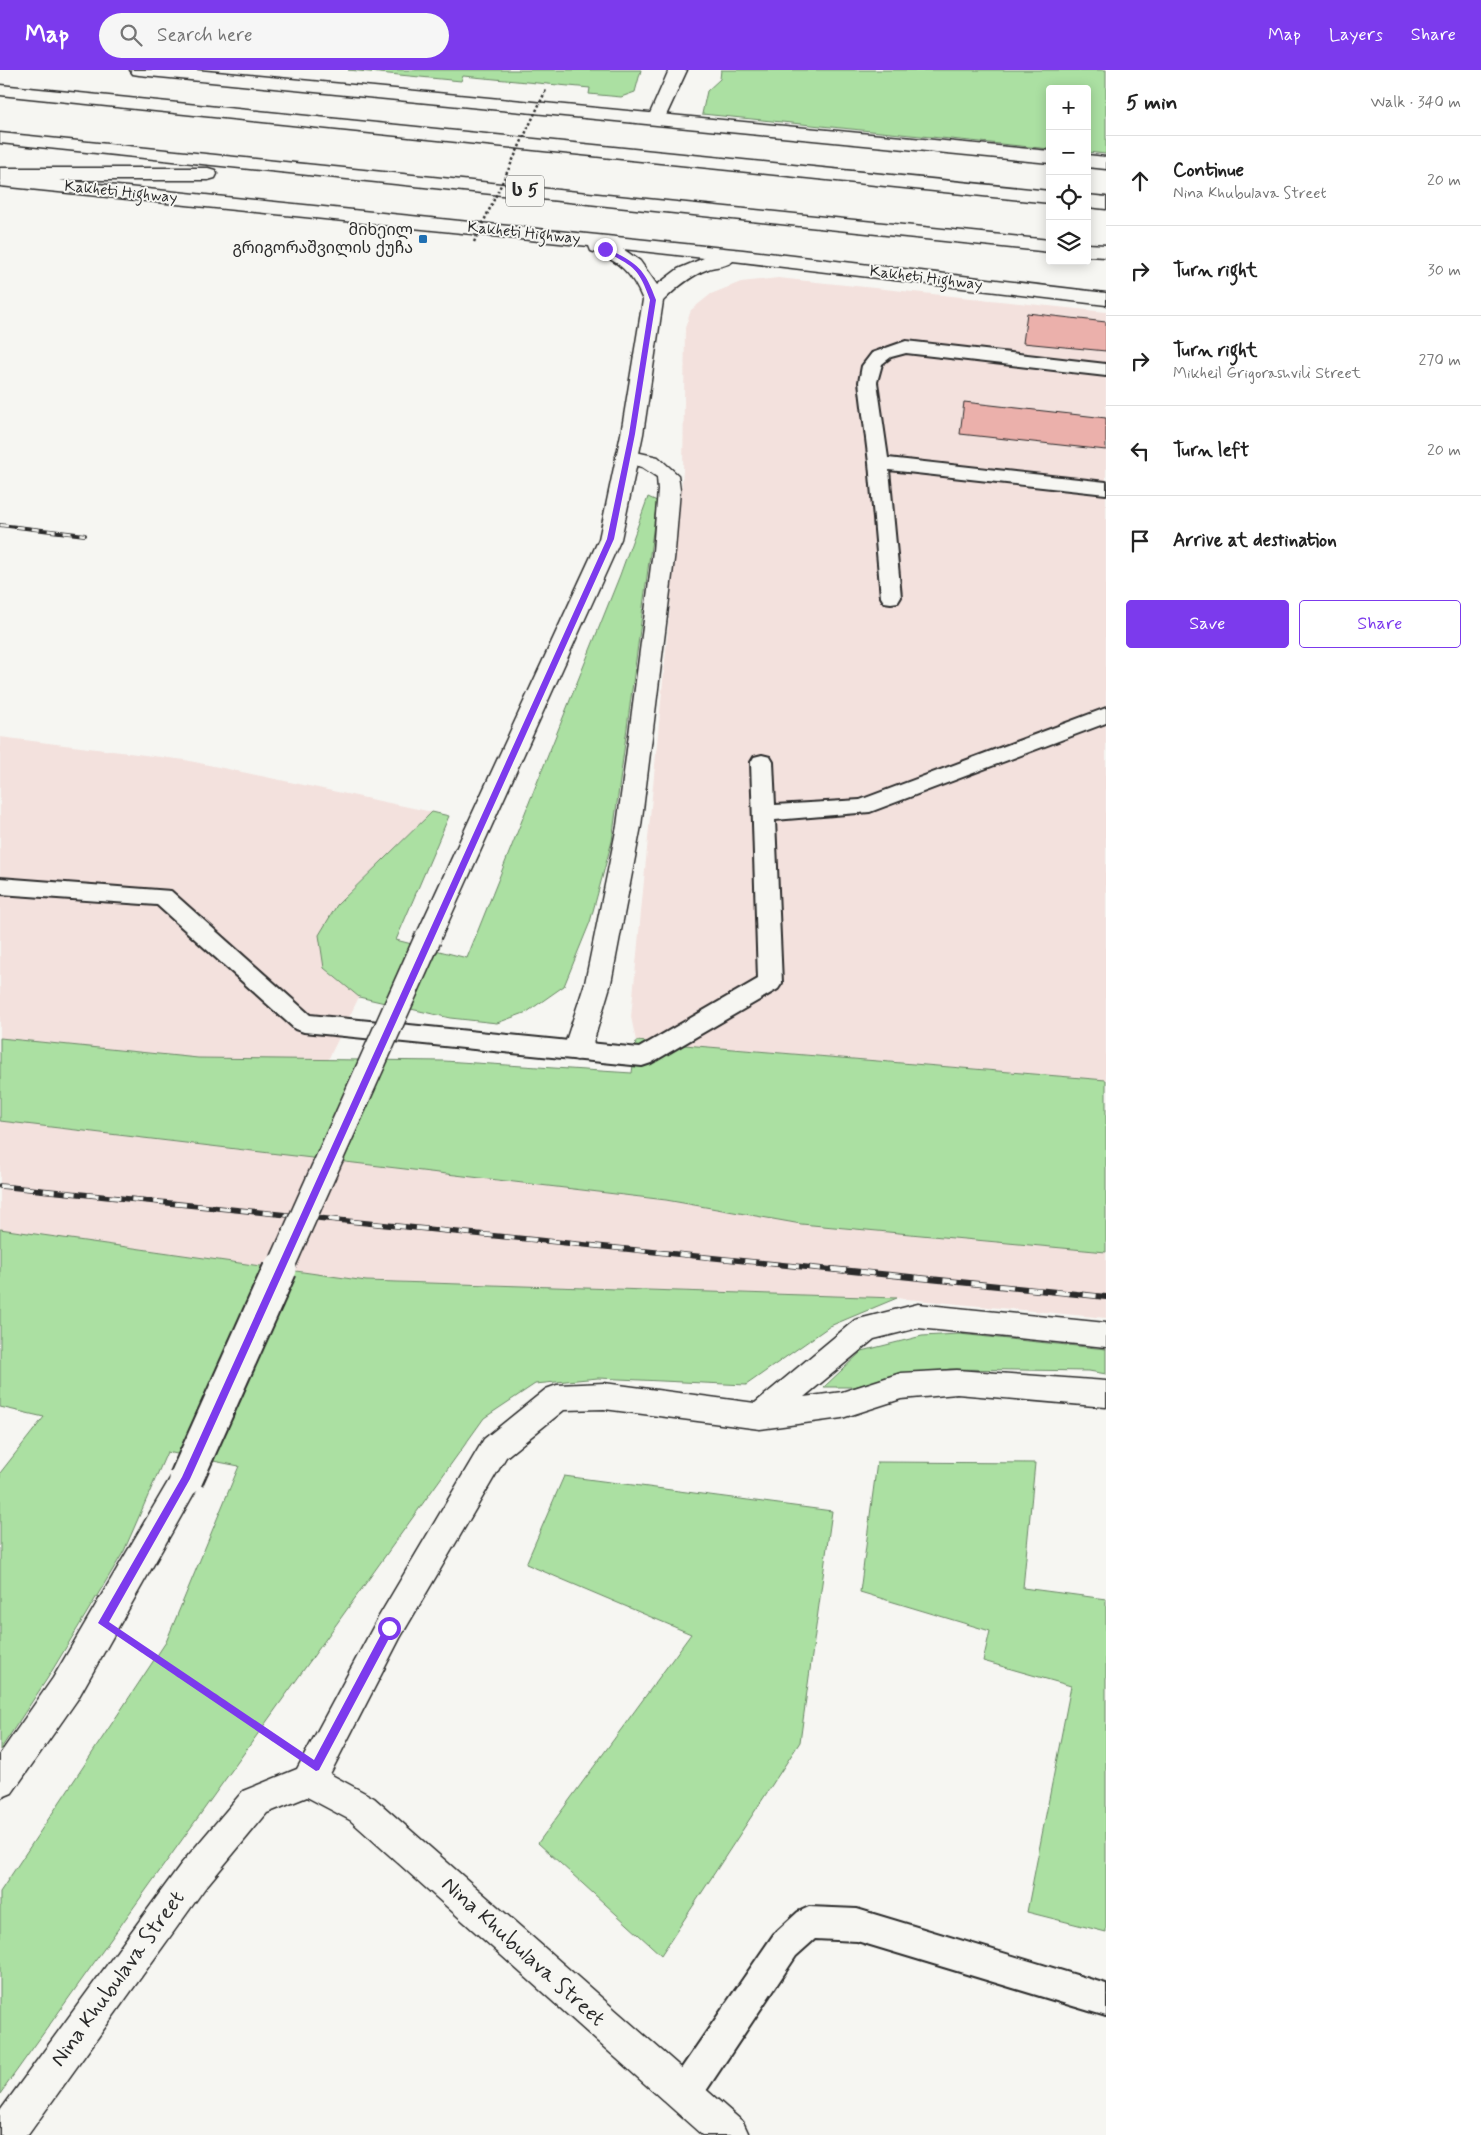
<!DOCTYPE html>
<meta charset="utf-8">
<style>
:root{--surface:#fff;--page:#f6f6f6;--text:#222;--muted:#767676;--line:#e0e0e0;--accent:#7c3aed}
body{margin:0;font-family:Mynerve,"Noto Sans Georgian",sans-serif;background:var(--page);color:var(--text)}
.controls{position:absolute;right:15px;top:15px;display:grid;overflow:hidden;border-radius:5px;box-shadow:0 2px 12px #0003}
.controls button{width:45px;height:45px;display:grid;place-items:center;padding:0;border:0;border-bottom:1px solid var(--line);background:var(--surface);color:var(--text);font:25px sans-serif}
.stop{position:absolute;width:15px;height:15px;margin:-11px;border:4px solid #7c3aed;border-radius:50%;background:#fff}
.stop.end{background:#7c3aed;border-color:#fff;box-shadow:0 1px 5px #0008}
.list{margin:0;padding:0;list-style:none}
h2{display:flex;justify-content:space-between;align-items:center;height:65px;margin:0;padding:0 20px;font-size:21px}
h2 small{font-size:16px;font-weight:400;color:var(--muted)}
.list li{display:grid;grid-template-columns:32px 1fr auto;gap:15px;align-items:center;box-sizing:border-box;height:90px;padding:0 20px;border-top:1px solid var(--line)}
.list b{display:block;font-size:19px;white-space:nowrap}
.list p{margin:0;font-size:16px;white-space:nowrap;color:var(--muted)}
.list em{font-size:16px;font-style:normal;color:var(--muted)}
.actions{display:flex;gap:10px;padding:15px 20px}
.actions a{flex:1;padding:11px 0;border:1px solid var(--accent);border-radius:5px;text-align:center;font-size:18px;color:var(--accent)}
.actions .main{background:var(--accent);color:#fff}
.icon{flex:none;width:28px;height:28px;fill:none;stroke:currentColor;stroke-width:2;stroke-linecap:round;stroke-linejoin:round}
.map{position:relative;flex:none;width:1106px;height:2065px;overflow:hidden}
header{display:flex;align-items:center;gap:30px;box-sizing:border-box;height:70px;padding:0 25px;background:var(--accent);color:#fff}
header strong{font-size:24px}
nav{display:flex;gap:28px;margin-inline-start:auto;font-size:18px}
.search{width:350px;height:45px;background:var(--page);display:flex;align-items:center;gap:12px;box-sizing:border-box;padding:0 18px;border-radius:28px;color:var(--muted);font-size:19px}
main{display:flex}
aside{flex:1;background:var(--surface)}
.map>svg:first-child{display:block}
.built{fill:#f3e1dd}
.green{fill:#abe0a2;stroke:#6b8666}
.building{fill:#ebb0ab;stroke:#2b2b2b}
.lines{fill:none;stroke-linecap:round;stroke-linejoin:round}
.service-casing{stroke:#2b2b2b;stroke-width:4}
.minor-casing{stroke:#2b2b2b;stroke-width:3}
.tertiary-casing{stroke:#2b2b2b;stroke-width:3}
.trunk-casing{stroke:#2b2b2b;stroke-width:3}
.path{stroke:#2b2b2b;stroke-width:4;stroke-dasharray:4.5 4.5;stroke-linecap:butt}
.service{fill:#f6f6f2;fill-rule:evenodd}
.minor{fill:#f6f6f2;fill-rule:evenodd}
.tertiary{fill:#f6f6f2;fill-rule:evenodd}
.trunk{fill:#f6f6f2;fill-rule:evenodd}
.rail-far2-casing{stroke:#2b2b2b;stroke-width:4}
.rail-far1-casing{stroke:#2b2b2b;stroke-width:5.5}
.rail-casing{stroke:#2b2b2b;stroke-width:6}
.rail-far2{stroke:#f6f6f2;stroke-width:2.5;stroke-dasharray:8;stroke-linecap:butt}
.rail-far1{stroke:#f6f6f2;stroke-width:4;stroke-dasharray:11;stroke-linecap:butt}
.rail{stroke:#f6f6f2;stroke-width:4.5;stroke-dasharray:14;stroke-linecap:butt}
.tertiary-bridge-far1-casing{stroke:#2b2b2b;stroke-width:29;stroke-linecap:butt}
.tertiary-bridge-casing{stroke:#2b2b2b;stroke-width:37;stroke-linecap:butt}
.path-bridge{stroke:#2b2b2b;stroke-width:2.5;stroke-dasharray:2.5 2.5;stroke-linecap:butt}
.tertiary-bridge-far1{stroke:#f6f6f2;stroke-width:26}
.tertiary-bridge{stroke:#f6f6f2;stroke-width:33}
.route{fill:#7c3aed}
.poi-dot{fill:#1f6fb2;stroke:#f6f6f2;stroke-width:2}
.labels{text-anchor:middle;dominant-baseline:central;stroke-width:4;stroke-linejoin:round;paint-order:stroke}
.far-street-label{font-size:16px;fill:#2b2b2b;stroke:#f6f6f2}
.far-poi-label{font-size:16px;fill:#2b2b2b;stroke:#f6f6f2;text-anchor:end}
.shield{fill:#f6f6f2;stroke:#686867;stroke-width:1}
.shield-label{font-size:18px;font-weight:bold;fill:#2b2b2b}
.near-street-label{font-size:22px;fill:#2b2b2b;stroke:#f6f6f2}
</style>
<header>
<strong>Map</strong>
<div class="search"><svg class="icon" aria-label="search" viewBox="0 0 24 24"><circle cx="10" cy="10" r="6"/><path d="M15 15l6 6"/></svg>Search here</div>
<nav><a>Map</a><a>Layers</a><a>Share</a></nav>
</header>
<main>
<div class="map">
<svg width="1106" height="2065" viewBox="0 0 1106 2065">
<rect width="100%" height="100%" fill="#f6f6f2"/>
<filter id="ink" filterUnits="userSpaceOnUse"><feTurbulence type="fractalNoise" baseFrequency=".02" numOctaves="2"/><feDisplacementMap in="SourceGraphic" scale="10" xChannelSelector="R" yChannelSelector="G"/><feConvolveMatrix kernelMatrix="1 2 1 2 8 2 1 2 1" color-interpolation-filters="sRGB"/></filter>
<g filter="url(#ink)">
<path class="built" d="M778 208 1106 242V1010L636 971 631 947 683 401 685 258 691 240 711 224 741 212Z
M0 667 185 690 432 742 337 835 324 898 359 927 328 990 198 988 0 968Z
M0 1051 666 1130 801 1154 1106 1182V1248L896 1228 366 1211 0 1159Z"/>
<path class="green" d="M348 0H641L635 22 621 27 589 24 590 18 463 6 461 11Z
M721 0H1106V84L1087 82V19H1050V79L702 44 707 21 720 9Z
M648 427 657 431 612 771 590 852 564 916 527 942 497 953 450 948 359 927 324 898 319 865 337 835 432 742 449 746 396 870 467 888 620 505Z
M0 968 198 988 444 991 632 1003 636 971 1106 1010V1182L801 1154 666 1130 0 1051Z
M0 1159 366 1211 897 1228 830 1256 746 1315 598 1308 535 1314 484 1348 0 2024V1822L166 1572 239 1396 167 1382 124 1481 47 1609 0 1680V1403L44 1347 0 1337Z
M959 1264 1106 1279V1304L1089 1301 950 1299 887 1308 854 1317H824L862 1281 922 1266Z
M877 1392 1035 1393 1023 1518 1106 1529V1862L1027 1842 1071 1616 983 1591 990 1561 860 1522Z
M564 1406 832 1441 800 1672 661 1885 538 1773 691 1564 526 1494Z"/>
<path class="building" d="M1027 243 1106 252V281L1023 273Z
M964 332 1106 348V380L960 364Z"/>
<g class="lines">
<defs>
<path id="service" d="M906 271 1106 294V306L906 283 891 287 882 294 877 312 888 388 1106 412V424L889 400 901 527 898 532 891 533 884 532 881 527 869 393 859 312 862 296 872 283Z
M1106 638V653L870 742 775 750 782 913 778 919 651 993 642 996 304 962 295 959 157 835 0 824V808L171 821 310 945 639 978 758 909 751 692 754 687 762 685 770 687 773 692 775 735 860 730Z
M809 1837 857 1839 1106 1914V1946L857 1871 815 1869 796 1886 696 2036 684 2041 672 2036 667 2024 672 2012 774 1864 798 1842Z"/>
<path id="minor" d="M669 0H687L663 52H651L648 48Z
M627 380 658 387 678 405 680 420 675 481 641 756 611 913 591 980 587 987 577 990 567 987 563 980 585 913 617 756 653 481 658 420 657 407 642 397 619 391 616 386 619 381Z
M918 1234 1106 1253V1277L918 1258 874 1269 804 1327 842 1322 901 1303 957 1300 1106 1311V1337L957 1324 901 1329 842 1348 760 1359 604 1339 564 1340 506 1387 400 1568 330 1704 374 1728 743 2052 749 2065H702L350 1750 307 1727 267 1743 205 1818 28 2065H0V2041L181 1794 243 1721 297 1699 378 1548 484 1369 546 1319 557 1315 604 1313 755 1333 855 1250Z"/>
<path id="tertiary" d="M130 0H195L1050 81V93L139 5 133 4Z
M1087 85 1106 87V99L1087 97Z
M0 104 743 180 1106 223V235L733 191C727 197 716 196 708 199 690 206 676 218 663 231L643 364 621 469 441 868 437 875 428 877 419 875 415 868 599 469 621 364 643 230C632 203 619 190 591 181L589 176 0 116ZM623 179 704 188 678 199 657 215 640 191Z
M186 1396 197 1400 202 1409 197 1418 77 1630 12 1723 0 1728V1684L53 1608 175 1400Z"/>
<path id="trunk" d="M0 15 1050 121V133L0 25Z
M0 63 1050 170V182L0 73Z
M0 98H208L215 100 217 104 215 108 208 110H0Z
M1087 125 1106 127V139L1087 137Z
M1087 174 1106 175V187L1087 186Z"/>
</defs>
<use href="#service" class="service-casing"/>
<use href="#minor" class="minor-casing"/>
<use href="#tertiary" class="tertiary-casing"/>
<use href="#trunk" class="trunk-casing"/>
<path class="path" d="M139 1577 279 1672"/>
<use href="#service" class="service"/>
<use href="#minor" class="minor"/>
<use href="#tertiary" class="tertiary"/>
<use href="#trunk" class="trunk"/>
<defs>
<path id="rail-far2" d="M0 455 85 465"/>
<path id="rail-far1" d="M0 1116 844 1201"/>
<path id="rail" d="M832 1199 1106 1227"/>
</defs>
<use href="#rail-far2" class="rail-far2-casing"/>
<use href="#rail-far1" class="rail-far1-casing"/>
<use href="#rail" class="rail-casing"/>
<use href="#rail-far2" class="rail-far2"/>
<use href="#rail-far1" class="rail-far1"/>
<use href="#rail" class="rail"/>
<defs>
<path id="tertiary-bridge-far1" d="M279 1201 428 868"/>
<path id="tertiary-bridge" d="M186 1409 280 1199"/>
</defs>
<use href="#tertiary-bridge-far1" class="tertiary-bridge-far1-casing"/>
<use href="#tertiary-bridge" class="tertiary-bridge-casing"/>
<path class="path-bridge" d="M474 172 546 20"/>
<use href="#tertiary-bridge-far1" class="tertiary-bridge-far1"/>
<use href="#tertiary-bridge" class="tertiary-bridge"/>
</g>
</g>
<path class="route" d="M603 178H607C637 194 644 197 656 230L635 364 614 469 190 1409 109 1552 314 1690 386 1555H393V1561L319 1700 316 1701 98 1553 182 1407 607 469 629 364 650 230C638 196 633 197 603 180Z"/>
<rect class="poi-dot" x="418" y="164" width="10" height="10" rx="2.5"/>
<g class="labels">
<g class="far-street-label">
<text transform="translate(121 122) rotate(6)">Kakheti Highway</text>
<text transform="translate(524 163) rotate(6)">Kakheti Highway</text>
<text transform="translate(926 208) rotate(7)">Kakheti Highway</text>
</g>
<g class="far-poi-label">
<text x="413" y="160">მიხეილ<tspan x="413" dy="18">გრიგორაშვილის ქუჩა</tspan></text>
</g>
<rect class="shield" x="506" y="105.5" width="38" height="31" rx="4"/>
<g class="shield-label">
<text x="525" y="121">ს 5</text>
</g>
<g class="near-street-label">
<text transform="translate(523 1882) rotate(42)">Nina Khubulava Street</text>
<text transform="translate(118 1909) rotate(-54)">Nina Khubulava Street</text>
</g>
</g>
</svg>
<div class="controls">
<button>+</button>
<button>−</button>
<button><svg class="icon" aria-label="locate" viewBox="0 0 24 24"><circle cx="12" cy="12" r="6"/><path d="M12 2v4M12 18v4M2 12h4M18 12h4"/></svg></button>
<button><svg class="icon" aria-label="layers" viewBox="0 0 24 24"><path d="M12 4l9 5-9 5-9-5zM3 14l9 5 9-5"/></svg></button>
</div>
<div class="stop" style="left:389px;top:1558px"></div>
<div class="stop end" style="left:605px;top:179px"></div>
</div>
<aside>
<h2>5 min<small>Walk · 340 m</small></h2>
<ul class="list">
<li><svg class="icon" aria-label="ahead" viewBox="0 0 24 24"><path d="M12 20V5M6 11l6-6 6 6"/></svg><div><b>Continue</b><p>Nina Khubulava Street</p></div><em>20 m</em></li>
<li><svg class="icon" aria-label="right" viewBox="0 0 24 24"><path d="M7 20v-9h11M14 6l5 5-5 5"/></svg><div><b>Turn right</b></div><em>30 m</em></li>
<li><svg class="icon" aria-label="right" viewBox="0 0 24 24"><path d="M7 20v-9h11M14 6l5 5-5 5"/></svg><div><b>Turn right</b><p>Mikheil Grigorashvili Street</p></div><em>270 m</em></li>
<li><svg class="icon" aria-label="left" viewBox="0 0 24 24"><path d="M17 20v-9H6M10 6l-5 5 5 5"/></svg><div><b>Turn left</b></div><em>20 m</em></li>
<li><svg class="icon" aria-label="arrive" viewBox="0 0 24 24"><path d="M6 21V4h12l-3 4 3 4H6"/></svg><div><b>Arrive at destination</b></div></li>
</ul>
<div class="actions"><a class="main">Save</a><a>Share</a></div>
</aside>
</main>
